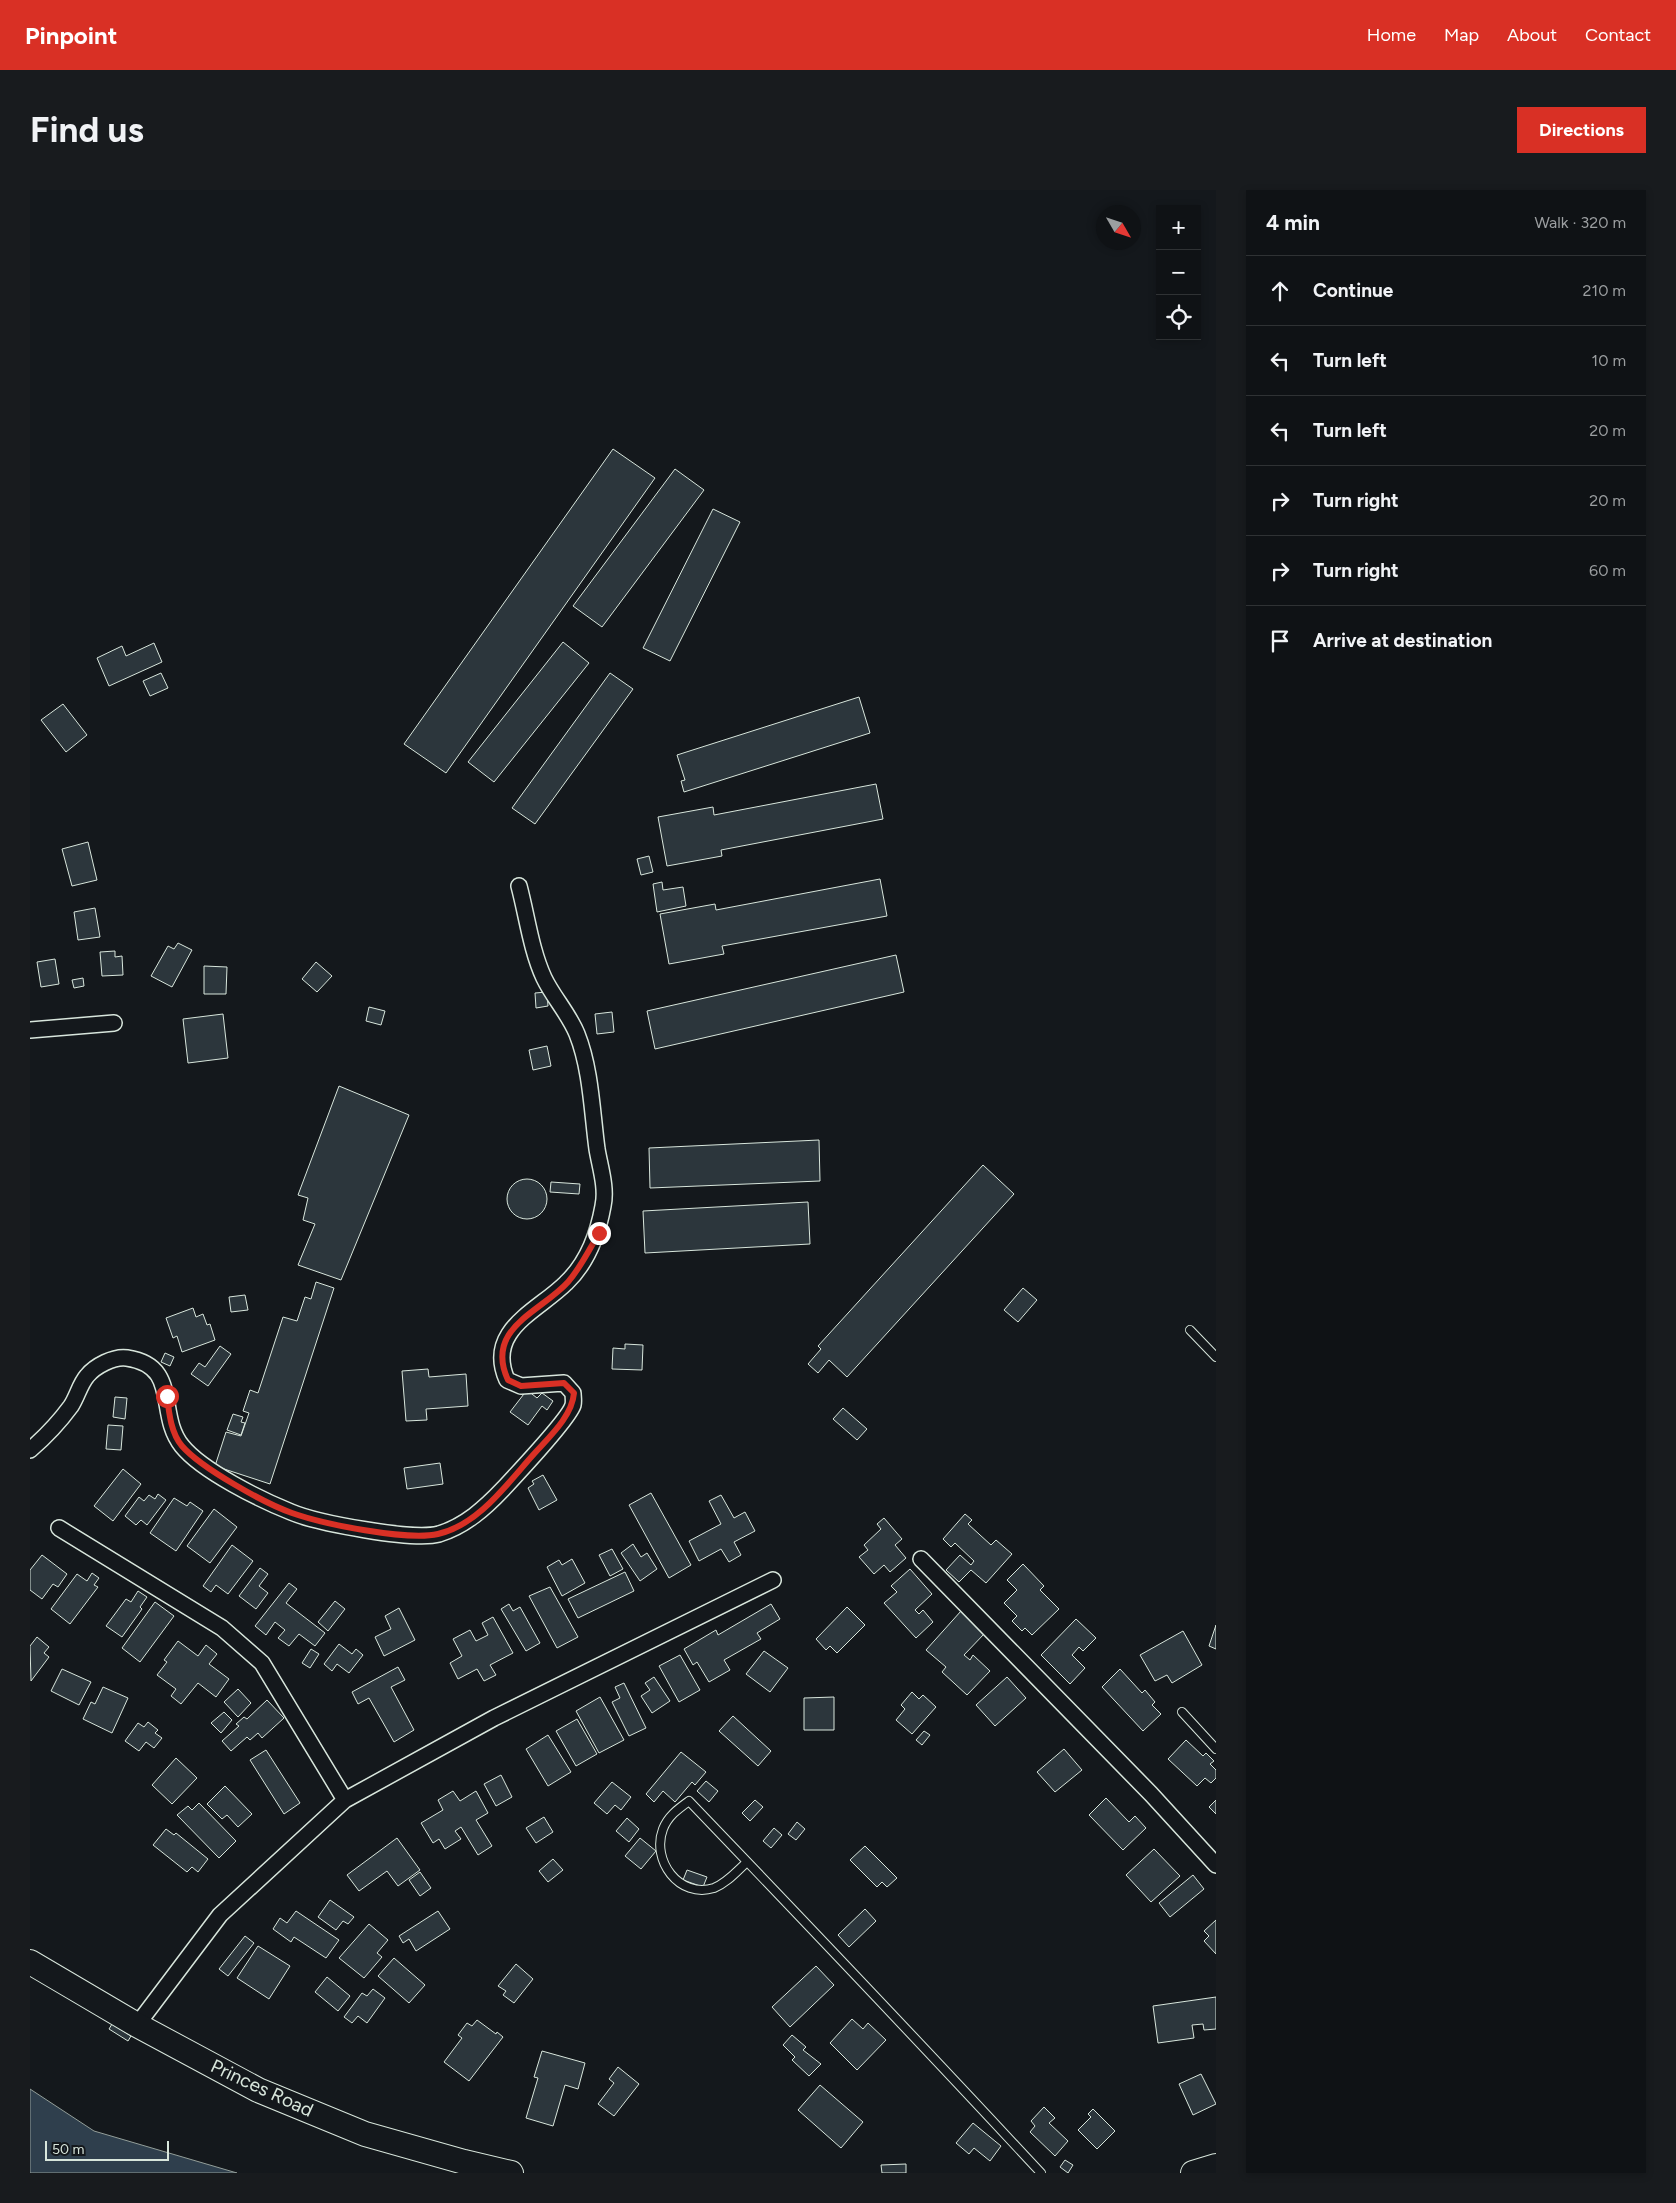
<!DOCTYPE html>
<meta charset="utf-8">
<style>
:root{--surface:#0f1215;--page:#181b1e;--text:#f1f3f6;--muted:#9b9ea0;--line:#2f3234;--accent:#d93025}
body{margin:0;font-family:Figtree,sans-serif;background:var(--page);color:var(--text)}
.controls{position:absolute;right:15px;top:15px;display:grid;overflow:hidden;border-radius:0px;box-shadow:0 2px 8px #0003}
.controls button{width:45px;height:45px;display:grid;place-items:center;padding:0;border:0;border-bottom:1px solid var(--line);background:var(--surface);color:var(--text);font:25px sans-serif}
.compass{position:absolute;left:1066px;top:15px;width:45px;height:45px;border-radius:50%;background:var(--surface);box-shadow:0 2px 8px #0003;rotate:129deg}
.scale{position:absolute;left:15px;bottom:12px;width:124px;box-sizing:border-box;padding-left:5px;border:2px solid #d8e6dc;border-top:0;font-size:14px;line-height:18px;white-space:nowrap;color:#d8e6dc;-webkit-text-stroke:4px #14181c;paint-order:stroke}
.stop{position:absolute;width:15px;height:15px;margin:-11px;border:4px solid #d93025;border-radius:50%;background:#fff}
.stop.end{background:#d93025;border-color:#fff;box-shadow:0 1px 5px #0008}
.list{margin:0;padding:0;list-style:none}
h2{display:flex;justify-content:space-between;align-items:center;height:65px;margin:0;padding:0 20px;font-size:21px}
h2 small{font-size:16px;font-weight:400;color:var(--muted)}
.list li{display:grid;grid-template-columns:32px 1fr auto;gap:15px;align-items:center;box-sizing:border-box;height:70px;padding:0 20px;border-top:1px solid var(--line)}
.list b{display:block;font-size:19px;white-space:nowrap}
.list em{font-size:16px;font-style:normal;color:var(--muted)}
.icon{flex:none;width:28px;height:28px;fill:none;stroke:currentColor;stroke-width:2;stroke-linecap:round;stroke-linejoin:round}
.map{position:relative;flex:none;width:1186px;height:1983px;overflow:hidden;border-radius:0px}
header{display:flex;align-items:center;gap:30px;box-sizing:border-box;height:70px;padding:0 25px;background:var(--accent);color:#fff}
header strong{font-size:24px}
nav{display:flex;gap:28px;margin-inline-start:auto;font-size:18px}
.intro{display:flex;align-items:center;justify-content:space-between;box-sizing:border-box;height:120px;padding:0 30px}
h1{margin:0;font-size:35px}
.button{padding:12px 22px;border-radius:0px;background:var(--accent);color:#fff;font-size:18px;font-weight:700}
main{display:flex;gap:30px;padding:0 30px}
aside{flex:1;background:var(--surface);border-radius:0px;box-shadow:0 2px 8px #0003}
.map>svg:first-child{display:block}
.water{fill:#2f3f4d;stroke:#939e99}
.building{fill:#2c363c;stroke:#d8e6dc}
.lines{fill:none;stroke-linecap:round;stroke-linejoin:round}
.lane-casing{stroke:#d8e6dc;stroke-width:10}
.street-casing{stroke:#d8e6dc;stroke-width:18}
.primary-casing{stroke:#d8e6dc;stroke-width:26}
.lane{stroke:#14181c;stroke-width:8}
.street{stroke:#14181c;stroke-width:15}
.primary{stroke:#14181c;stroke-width:24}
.route{stroke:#d93025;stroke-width:6}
.labels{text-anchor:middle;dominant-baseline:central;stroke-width:4;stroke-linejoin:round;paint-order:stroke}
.street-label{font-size:19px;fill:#d8e6dc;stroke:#14181c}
</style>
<header>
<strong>Pinpoint</strong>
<nav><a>Home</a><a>Map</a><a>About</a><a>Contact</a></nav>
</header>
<div class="intro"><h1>Find us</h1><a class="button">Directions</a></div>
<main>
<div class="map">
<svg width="1186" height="1983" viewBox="0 0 1186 1983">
<rect width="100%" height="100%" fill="#14181c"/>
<path class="water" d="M0 1899 64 1941 207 1983H0Z"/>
<path class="building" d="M583 259 625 288 416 583 374 554Z
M645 279 674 300 572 437 543 416Z
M683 319 710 332 640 471 613 458Z
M533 452 559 473 464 592 438 572Z
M124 453 132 472 79 496 67 468 92 456 96 466Z
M131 483 138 498 120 506 113 491Z
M580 483 603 499 505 634 482 618Z
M829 507 840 543 654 602 651 591 655 590 647 565Z
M33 514 57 545 36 562 11 530Z
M846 594 853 629 691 660 692 666 637 676 628 627 683 617 684 625Z
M58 652 67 690 42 696 32 659Z
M619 666 623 682 611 685 607 669Z
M850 689 857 726 692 756 694 764 639 774 630 724 685 714 686 720Z
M632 692 633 700 653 697 656 716 627 722 623 694Z
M65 718 70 747 48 750 44 722Z
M148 753 162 760 142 797 121 786 138 756 144 759Z
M85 761V767L92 766 93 785 72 786 70 762Z
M866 765 874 802 625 859 617 821Z
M25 769 29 794 11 797 7 772Z
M286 772 302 786 287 802 272 789Z
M174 776 197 777 196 804H174Z
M53 788 54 796 44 798 42 790Z
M517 802 518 816 506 818 505 803Z
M339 817 355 821 351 835 336 831Z
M582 822 584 842 567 844 565 824Z
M193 824 198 868 158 873 153 829Z
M517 856 521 876 503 880 499 860Z
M309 896 379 925 311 1090 268 1075 285 1034 273 1030 278 1008 268 1005Z
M789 950 790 991 620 998 619 958Z
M953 975 984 1004 817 1187 799 1170 788 1183 778 1174 791 1159 788 1156Z
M477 1009a20 20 0 1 1 40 0a20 20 0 1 1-40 0Z
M521 992 550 994 549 1004 520 1002Z
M778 1012 780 1054 615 1063 613 1021Z
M286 1092 304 1098 240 1294 185 1276 196 1242 211 1246 219 1223 213 1221 220 1200 228 1203 253 1127 267 1131 275 1107 281 1109Z
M993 1098 1007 1110 988 1132 974 1120Z
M215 1105 218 1120 201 1122 199 1107Z
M163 1118 166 1127 173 1124 177 1135 180 1134 185 1150 152 1162 147 1146 143 1148 136 1128Z
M595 1154 613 1155 612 1180 582 1179 583 1158 595 1159Z
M190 1156 201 1164 178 1196 161 1184 169 1173 175 1177Z
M135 1163 144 1167 140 1176 131 1172Z
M398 1179 399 1187 436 1184 438 1216 396 1219 397 1230 376 1231 372 1181Z
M497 1200 507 1208 512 1203 523 1211 517 1220 512 1216 498 1235 480 1222Z
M85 1207 97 1208 95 1229 83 1227Z
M813 1218 837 1239 827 1250 803 1229Z
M203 1224 213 1227 211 1232 215 1233 211 1245 197 1240Z
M78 1235 93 1236 91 1260 76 1259Z
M410 1273 413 1294 377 1299 374 1278Z
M93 1279 111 1294 83 1331 64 1316Z
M513 1285 527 1310 509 1320 498 1298 504 1294 502 1291Z
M621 1303 661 1375 639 1388 599 1315Z
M128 1304 136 1310 117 1335 111 1330 106 1335 95 1326 109 1307 114 1311 119 1305 125 1309Z
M691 1305 704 1328 715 1322 725 1341 704 1352 711 1365 699 1372 691 1359 669 1371 659 1351 691 1334 679 1311Z
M144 1308 157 1316 160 1312 173 1321 146 1361 120 1343Z
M184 1319 207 1337 180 1373 157 1356Z
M935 1324 942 1330 938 1334 961 1355 966 1350 982 1364 956 1393 941 1380 929 1392 916 1380 930 1365 941 1375 944 1371 925 1353 921 1357 913 1349Z
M854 1328 872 1349 865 1355 876 1368 860 1382 854 1375 844 1384 829 1367 838 1360 834 1355 851 1339 847 1334Z
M603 1354 611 1367 617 1363 627 1379 610 1391 591 1363Z
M202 1355 223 1371 198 1404 186 1395 181 1402 173 1396Z
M582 1359 593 1379 580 1386 569 1365Z
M12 1365 37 1384 28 1397 23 1394 12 1409 0 1400V1380Z
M542 1369 555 1393 532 1406 517 1377 529 1370 532 1375Z
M993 1374 1014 1396 1010 1400 1029 1419 1002 1445 995 1438 992 1441 982 1431 987 1426 974 1413 987 1400 977 1390Z
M230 1378 238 1384 229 1396 238 1403 226 1419 209 1406Z
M880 1379 902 1404 885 1420 889 1424 893 1420 903 1432 886 1448 854 1413 867 1402 861 1396Z
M595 1382 604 1401 548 1428 538 1409Z
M62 1383 69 1388 64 1395 68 1397 40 1434 21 1419 47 1384 57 1391Z
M259 1393 267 1399 256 1413 295 1443 285 1456 269 1444 259 1456 248 1448 255 1440 245 1432 236 1445 225 1436Z
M520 1397 548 1447 527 1458 499 1406Z
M108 1401 117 1407 110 1417 112 1419 92 1447 76 1436 96 1409 101 1412Z
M305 1411 315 1419 298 1441 288 1432Z
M125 1412 144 1426 110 1472 92 1458Z
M479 1414 483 1421 490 1417 510 1453 496 1461 471 1419Z
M741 1414 750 1429 727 1443 731 1449 694 1470 700 1480 679 1492 667 1472 663 1475 654 1459 686 1440 688 1445Z
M817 1417 835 1435 807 1463 800 1456 796 1460 786 1449Z
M369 1418 385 1450 354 1466 345 1447 361 1439 355 1426Z
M931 1421 955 1443 934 1465 940 1470 943 1465 960 1481 937 1505 912 1482 916 1477 896 1460Z
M463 1427 483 1463 460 1475 466 1485 454 1491 447 1479 428 1489 420 1473 432 1466 423 1449 440 1440 446 1451 458 1445 452 1433Z
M1046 1429 1066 1448 1053 1461 1049 1457 1042 1465 1055 1478 1040 1494 1011 1465Z
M1186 1435V1459L1179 1456Z
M1153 1441 1172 1475 1142 1493 1137 1485 1125 1491 1110 1465Z
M7 1447 19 1457 14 1463 19 1467 1 1491 0 1456Z
M148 1451 168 1466 176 1455 187 1464 179 1474 199 1489 186 1507 168 1493 151 1514 141 1506 146 1499 127 1485 137 1472 134 1470Z
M309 1454 322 1464 326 1459 333 1465 319 1483 307 1474 302 1481 294 1474Z
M281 1459 289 1464 280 1478 272 1473Z
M734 1461 758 1478 740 1502 716 1484Z
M650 1465 670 1500 649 1512 629 1476Z
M368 1477 375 1490 361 1497 384 1540 364 1552 339 1508 328 1514 322 1502Z
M32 1479 61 1492 49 1515 21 1501Z
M1090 1479 1112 1503 1115 1500 1125 1512 1122 1515 1131 1524 1113 1541 1072 1497Z
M624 1487 640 1511 622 1523 611 1506 620 1500 615 1493Z
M977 1487 996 1508 965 1536 946 1515Z
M594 1493 616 1538 599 1546 582 1512 590 1508 585 1497Z
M73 1497 98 1508 82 1543 53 1529 61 1512 65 1514Z
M208 1499 221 1513 208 1527 194 1512Z
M882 1502 889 1509 893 1505 906 1517 882 1544 866 1530 875 1519 871 1515Z
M570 1507 594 1550 569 1563 546 1521Z
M804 1507V1540H774V1508Z
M237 1510 254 1528 232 1548 228 1543 220 1550 217 1547 201 1561 192 1551 209 1536 206 1534 214 1527 217 1529Z
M194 1522 202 1530 191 1543 181 1533Z
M703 1526 741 1561 728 1576 689 1541Z
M547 1529 567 1564 546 1576 526 1541Z
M118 1532 128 1540 125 1543 132 1548 124 1558 116 1552 109 1561 95 1551 108 1533 114 1537Z
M894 1541 900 1545 892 1555 886 1550Z
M518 1545 541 1582 518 1596 496 1559Z
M1156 1550 1173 1566 1176 1563 1184 1571 1180 1574 1186 1580V1588L1181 1593 1175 1588 1167 1596 1138 1569Z
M1034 1559 1052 1580 1025 1602 1007 1582Z
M236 1560 270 1613 254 1624 220 1570Z
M651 1562 676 1582 665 1595 662 1592 645 1612 633 1601 624 1612 616 1604Z
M146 1568 167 1588 142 1614 122 1595Z
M471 1585 482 1607 466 1616 454 1594Z
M676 1591 688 1601 679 1612 667 1601Z
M582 1592 601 1607 591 1620 585 1615 577 1624 564 1613Z
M195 1596 222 1624 208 1637 197 1625 192 1629 177 1614Z
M423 1601 430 1611 446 1601 458 1623 446 1630 462 1656 448 1665 431 1637 425 1641 431 1649 415 1659 409 1649 403 1653 391 1633 413 1620 408 1610Z
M1076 1608 1099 1632 1105 1626 1116 1638 1093 1660 1059 1625Z
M725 1610 733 1617 720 1631 712 1623Z
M1186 1610V1624L1179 1617Z
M169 1613 206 1651 189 1668 147 1625 158 1616 162 1620Z
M514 1627 523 1642 506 1653 496 1638Z
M597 1628 609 1639 599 1652 586 1641Z
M767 1632 775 1639 766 1650 758 1644Z
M744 1638 752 1645 741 1658 733 1651Z
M136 1639 144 1645 146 1643 178 1669 168 1682 162 1677 157 1682 123 1655Z
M367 1648 390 1680 368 1696 357 1681 329 1701 317 1685Z
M610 1648 626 1661 611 1679 595 1666Z
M835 1656 867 1688 857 1697 852 1692 847 1697 820 1670Z
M1124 1659 1150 1686 1121 1712 1096 1685Z
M523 1669 533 1680 518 1692 509 1681Z
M657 1680 677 1687 673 1697 653 1690Z
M390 1682 401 1698 390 1706 379 1690Z
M1163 1685 1174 1699 1140 1727 1129 1713Z
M300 1710 324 1727 318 1734 313 1731 306 1740 288 1727Z
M835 1719 846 1731 819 1757 808 1745Z
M266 1721 309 1750 296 1768 264 1747 261 1752 243 1739 250 1728 257 1733Z
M408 1721 420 1739 386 1761 379 1749 373 1753 369 1746Z
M1186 1730V1764L1174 1751 1179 1746 1174 1741Z
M339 1734 358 1750 347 1763 352 1767 334 1788 309 1768Z
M215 1746 224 1753 198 1786 189 1779Z
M228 1756 260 1776 239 1809 207 1788Z
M364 1768 395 1795 379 1813 348 1786Z
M486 1774 503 1789 484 1813 473 1805 476 1801 468 1796Z
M786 1776 804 1795 760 1837 742 1817Z
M297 1787 320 1806 308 1821 285 1802Z
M343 1799 355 1808 337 1833 328 1826 322 1833 314 1827 332 1803 337 1806Z
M1186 1807V1839L1174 1840 1173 1834 1162 1835 1164 1848 1128 1853 1123 1816Z
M822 1829 833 1839 838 1833 856 1850 827 1880 800 1853Z
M447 1830 466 1844 467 1842 473 1847 439 1891 414 1872 432 1848 428 1845 437 1833 442 1836Z
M82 1834 101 1846 98 1851 79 1839Z
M762 1845 776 1857 773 1860 791 1874 779 1886 762 1870 765 1867 753 1855Z
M512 1861 555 1873 548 1899 535 1895 523 1936 496 1928 508 1888 504 1887Z
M588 1877 609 1894 584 1926 568 1914 584 1893 579 1889Z
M1171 1884 1186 1914 1163 1925 1149 1894Z
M790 1895 833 1932 811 1958 768 1920Z
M1014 1917 1025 1928 1019 1933 1038 1951 1025 1966 1000 1942 1005 1936 1001 1931Z
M1063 1919 1085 1941 1067 1959 1048 1940 1061 1927 1058 1924Z
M943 1933 971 1956 960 1971 944 1958 939 1964 926 1953Z
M1035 1970 1043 1975 1038 1983 1030 1977Z
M876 1974V1983H852L851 1975Z"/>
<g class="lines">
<defs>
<path id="lane" d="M1160 1140 1186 1167
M1152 1522 1186 1559
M717 1672C707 1681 697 1693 684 1698 649 1709 621 1670 633 1639 638 1626 648 1619 659 1611 777 1734 895 1858 1011 1983"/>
<path id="street" d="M0 840 84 833
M0 1260C14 1248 30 1231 41 1216 47 1207 50 1194 57 1186 65 1176 84 1166 97 1168 151 1176 126 1224 152 1256 172 1281 231 1310 261 1322 287 1333 383 1351 409 1344 435 1336 455 1318 473 1299 486 1285 539 1229 543 1215 544 1211 543 1207 543 1203L534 1193 491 1196 477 1190C455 1140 508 1121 536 1093 558 1072 568 1044 573 1016 577 998 570 977 567 959 562 922 561 879 547 844 539 824 523 807 514 788 501 760 497 726 489 696
M29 1338 192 1438 232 1473 315 1610
M891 1369 1121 1604 1186 1675
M107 1835 190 1725 315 1610 464 1528 743 1390"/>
<path id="primary" d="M0 1772 107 1835 228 1900 335 1944 434 1972 481 1983
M1163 1983 1186 1976"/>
</defs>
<use href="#lane" class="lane-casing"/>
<use href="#street" class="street-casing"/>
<use href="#primary" class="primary-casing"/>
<use href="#lane" class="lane"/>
<use href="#street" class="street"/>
<use href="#primary" class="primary"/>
</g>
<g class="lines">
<path class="route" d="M137 1206C139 1223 141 1243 152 1256 171 1278 234 1313 262 1323 293 1334 377 1351 408 1344 448 1335 477 1294 503 1265 518 1248 542 1227 544 1203L534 1193 491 1196 478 1190C454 1138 511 1122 538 1092 551 1077 559 1060 569 1043"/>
</g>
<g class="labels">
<g class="street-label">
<text transform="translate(232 1898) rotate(25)">Princes Road</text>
</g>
</g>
</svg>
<div class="controls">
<button>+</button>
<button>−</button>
<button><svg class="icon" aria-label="locate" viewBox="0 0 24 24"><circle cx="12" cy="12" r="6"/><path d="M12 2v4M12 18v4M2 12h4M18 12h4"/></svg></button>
</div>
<svg class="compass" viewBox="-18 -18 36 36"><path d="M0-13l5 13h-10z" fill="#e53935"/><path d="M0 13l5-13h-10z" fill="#9b9ea0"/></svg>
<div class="scale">50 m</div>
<div class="stop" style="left:137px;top:1206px"></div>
<div class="stop end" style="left:569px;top:1043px"></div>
</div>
<aside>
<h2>4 min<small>Walk · 320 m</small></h2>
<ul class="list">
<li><svg class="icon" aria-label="ahead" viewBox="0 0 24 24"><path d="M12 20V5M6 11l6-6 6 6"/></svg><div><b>Continue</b></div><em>210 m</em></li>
<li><svg class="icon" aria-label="left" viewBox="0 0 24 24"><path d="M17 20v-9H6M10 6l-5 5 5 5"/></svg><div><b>Turn left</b></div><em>10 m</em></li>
<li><svg class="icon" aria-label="left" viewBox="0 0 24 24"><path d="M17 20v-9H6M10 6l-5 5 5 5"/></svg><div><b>Turn left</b></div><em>20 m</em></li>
<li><svg class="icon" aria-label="right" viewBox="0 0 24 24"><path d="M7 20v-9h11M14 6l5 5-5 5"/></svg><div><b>Turn right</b></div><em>20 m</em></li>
<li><svg class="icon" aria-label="right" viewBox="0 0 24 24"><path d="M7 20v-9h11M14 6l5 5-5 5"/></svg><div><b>Turn right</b></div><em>60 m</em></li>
<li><svg class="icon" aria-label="arrive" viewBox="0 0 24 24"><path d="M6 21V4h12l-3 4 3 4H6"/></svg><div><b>Arrive at destination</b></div></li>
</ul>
</aside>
</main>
